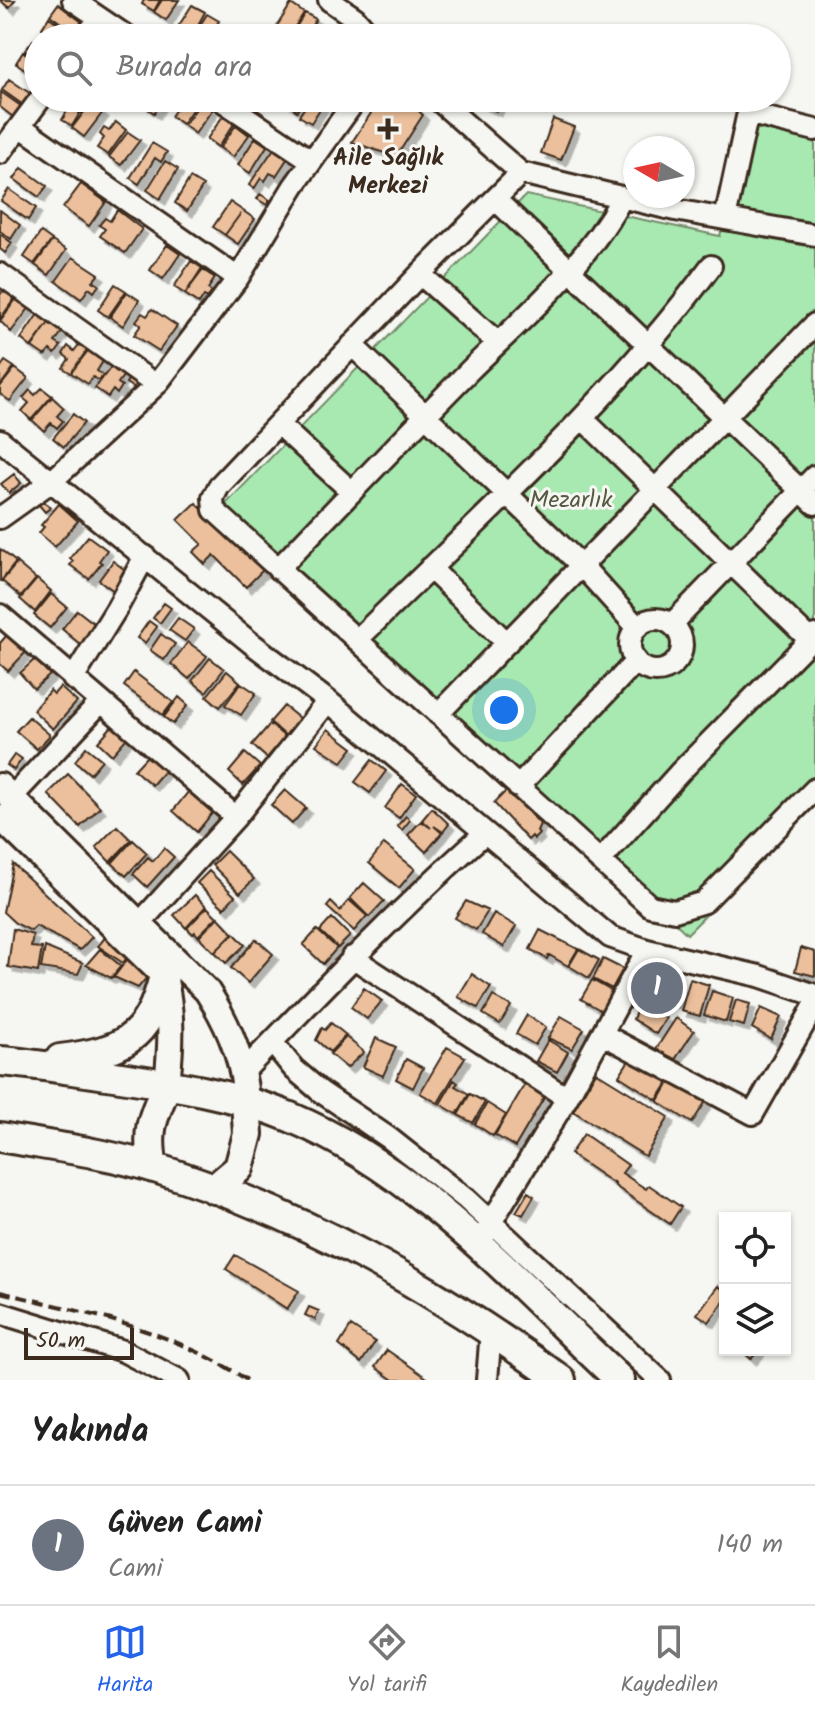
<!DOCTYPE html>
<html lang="tr">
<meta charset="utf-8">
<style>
:root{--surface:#fff;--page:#f2f2f2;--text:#222;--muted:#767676;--line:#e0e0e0;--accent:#2563eb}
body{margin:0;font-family:Kalam,sans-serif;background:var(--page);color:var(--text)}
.controls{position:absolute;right:24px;bottom:24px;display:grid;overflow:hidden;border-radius:0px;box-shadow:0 2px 6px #0004}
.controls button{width:72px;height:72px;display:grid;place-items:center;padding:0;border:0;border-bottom:2px solid var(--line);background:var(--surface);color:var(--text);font:40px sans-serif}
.compass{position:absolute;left:623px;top:136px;width:72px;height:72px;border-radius:50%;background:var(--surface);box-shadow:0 2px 6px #0004;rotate:279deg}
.scale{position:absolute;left:24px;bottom:20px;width:110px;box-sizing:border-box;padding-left:8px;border:4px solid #3b2a1e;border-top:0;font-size:22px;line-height:28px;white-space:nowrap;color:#3b2a1e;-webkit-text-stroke:6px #f6f6f2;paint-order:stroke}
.you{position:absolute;left:504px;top:710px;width:28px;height:28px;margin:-20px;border:6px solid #fff;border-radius:50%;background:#1a73e8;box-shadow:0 0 0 12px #1a73e833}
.badge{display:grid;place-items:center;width:52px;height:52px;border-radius:50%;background:var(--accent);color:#fff;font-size:26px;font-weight:700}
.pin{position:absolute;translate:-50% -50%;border:4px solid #fff;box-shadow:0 2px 8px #0006}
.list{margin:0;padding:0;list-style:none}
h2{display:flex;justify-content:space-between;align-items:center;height:104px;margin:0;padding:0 32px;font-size:34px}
h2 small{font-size:26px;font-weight:400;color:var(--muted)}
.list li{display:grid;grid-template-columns:52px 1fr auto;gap:24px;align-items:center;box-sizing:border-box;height:120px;padding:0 32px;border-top:2px solid var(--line)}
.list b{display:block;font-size:30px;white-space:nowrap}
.list p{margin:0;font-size:26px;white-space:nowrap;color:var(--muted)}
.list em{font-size:26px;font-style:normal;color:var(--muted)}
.icon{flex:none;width:44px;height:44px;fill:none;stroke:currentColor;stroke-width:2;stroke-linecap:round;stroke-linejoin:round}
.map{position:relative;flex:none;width:815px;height:1380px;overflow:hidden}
.search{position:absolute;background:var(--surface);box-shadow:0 2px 6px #0004;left:24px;right:24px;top:24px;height:88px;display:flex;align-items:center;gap:20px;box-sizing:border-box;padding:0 28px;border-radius:44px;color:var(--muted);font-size:30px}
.sheet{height:224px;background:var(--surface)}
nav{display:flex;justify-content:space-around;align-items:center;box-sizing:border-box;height:112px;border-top:2px solid var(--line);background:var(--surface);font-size:22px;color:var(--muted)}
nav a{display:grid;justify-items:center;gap:4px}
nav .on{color:var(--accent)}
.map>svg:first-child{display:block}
.green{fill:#a8e9b2;stroke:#728a68;stroke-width:2}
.building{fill:#ecc09c;stroke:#3b2a1e;stroke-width:2;filter:url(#shadow)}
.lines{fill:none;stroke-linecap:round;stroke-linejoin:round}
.minor-casing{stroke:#3b2a1e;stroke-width:26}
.major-casing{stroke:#3b2a1e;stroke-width:30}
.highway-casing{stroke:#3b2a1e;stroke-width:34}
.minor{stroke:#f6f6f2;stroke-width:20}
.major{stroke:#f6f6f2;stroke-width:24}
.highway{stroke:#f6f6f2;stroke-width:28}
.rail{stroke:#3b2a1e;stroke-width:4;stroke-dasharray:12 6;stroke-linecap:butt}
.poi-dot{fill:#3b2a1e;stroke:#f6f6f2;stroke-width:3}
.labels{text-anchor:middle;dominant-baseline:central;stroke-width:6;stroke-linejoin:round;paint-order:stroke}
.poi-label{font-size:24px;font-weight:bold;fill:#3b2a1e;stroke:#f6f6f2}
.park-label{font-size:24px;fill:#565a43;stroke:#f6f6f2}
</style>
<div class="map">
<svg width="815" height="1380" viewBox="0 0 815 1380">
<defs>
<filter id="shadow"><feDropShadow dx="5.5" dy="5.5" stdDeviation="0" flood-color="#0004"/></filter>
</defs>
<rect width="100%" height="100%" fill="#f6f6f2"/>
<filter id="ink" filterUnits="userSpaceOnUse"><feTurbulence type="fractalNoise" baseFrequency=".0125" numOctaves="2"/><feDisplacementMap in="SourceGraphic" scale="16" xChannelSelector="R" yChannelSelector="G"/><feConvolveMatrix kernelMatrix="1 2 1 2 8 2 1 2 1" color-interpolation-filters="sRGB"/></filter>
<g filter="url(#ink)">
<path class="green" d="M749 119 815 136V806L687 934 577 828 217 513 526 195 720 236Z"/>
<path class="building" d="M0 0H15L9 8Z
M144 0H160L154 11 142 4Z
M162 0H179L166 20 154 12Z
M58 4 82 22 75 33 50 15Z
M291 4 304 13 288 37 275 29Z
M192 5 205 12 191 38 176 30Z
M305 13 316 19 304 38H289Z
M207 14 219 21 215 27 220 31 215 38 210 35 208 38H192Z
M49 17 73 34 70 38H56L42 28Z
M328 28 342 37 341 38H321Z
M232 29 243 36 242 38H226Z
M33 40 38 43V60L25 51Z
M23 52 38 62V78L16 63Z
M9 79 34 96 26 107 2 90Z
M1 92 25 109 17 120 0 107Z
M77 98 89 104 82 113 72 105Z
M148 98H164L154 113 143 105Z
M184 98 199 100 182 124 171 116Z
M290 98H306L297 111 286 103Z
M311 98H327L311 123 299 116Z
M381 98H405L423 115 396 157 352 142Z
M482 98H502L496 111 480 104Z
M201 102 212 110 195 134 184 125Z
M91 103 103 112 84 137 72 128Z
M70 106 80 113 72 126 62 120Z
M223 116 234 124 218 147 207 139Z
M553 119 574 127 561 160 541 153Z
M116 122 126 130 108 155 97 148 104 138 100 134 104 128 109 131Z
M236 125 249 135 233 157 220 148Z
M128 132 140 140 121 165 109 157Z
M255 138 267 146 250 173 238 165Z
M152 143 167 152 161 162 155 158 139 184 130 178Z
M275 147 289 156 276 176 270 173 265 181 261 178 254 189 249 185Z
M165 161 178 169 160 199 147 190Z
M22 168 47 186 39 197 14 179Z
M190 178 203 186 187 211 175 203Z
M81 184 106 202 89 226 63 208Z
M9 189 36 208 28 220 1 201Z
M260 194 270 200 267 205 257 199Z
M230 202 255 219 238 244 225 235 241 213 225 235 213 227Z
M0 210 20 225 11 239 0 231Z
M117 210 142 229 125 253 100 236 105 229 99 225 105 218 110 221Z
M41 232 52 240 34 264 24 257Z
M0 234 12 243 5 253 0 249Z
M52 241 66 250 49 275 35 265Z
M167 245 180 254 163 279 150 270Z
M73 257 99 274 93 281 99 285 94 292 89 288 81 299 56 281Z
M191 261 202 268 185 294 174 287Z
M203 270 215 278 208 289 212 292 208 298 204 296 199 304 185 294Z
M115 284 126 291 108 317 98 310Z
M4 289 15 298 0 319V295Z
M127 292 139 300 123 326 110 317Z
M17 298 30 307 11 332 0 321Z
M152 309 177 326 159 351 134 335 141 325 136 321 142 313 147 316Z
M38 314 62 332 55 342 61 346 55 354 50 350 45 356 32 347 48 324 31 347 21 339Z
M81 342 89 347 71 373 63 368 69 359 63 354 68 346 74 351Z
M90 348 105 358 97 371 103 375 99 381 93 377 88 384 71 373Z
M5 361 14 367 0 386V368Z
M114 363 126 372 118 383 122 386 117 394 113 390 108 397 95 388Z
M15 368 28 378 10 401 0 394V387Z
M132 374 141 380 135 389 126 383Z
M42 388 52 396 31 420 22 411 29 403 23 398 30 390 35 395Z
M52 397 64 408 57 416 63 421 57 428 51 423 44 431 32 420Z
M73 414 84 423 64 447 53 438Z
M14 474 21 483 9 493 1 484Z
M43 500 50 508 45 512 39 505Z
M196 503 263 570 246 587 214 555 205 564 193 552 202 544 178 520Z
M59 504 78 521 55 547 39 533 44 527 41 525Z
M88 536 107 550 99 561 102 563 89 579 70 565 73 561 70 558Z
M0 549 16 562 1 581 0 580Z
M113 561 132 575 118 594 99 580Z
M17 563 36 579 21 597 2 581Z
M37 579 51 591 35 612 20 599Z
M51 594 67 607 50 628 34 615Z
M164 603 171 608 160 623 153 618Z
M77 610 96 625 81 645 62 629Z
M178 618 194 629 185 641 169 630Z
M149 621 157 627 145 643 137 638Z
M161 634 175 644 164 660 150 650Z
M7 635 26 652 8 671 0 664V643Z
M188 642 207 656 189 679 171 664Z
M210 658 224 669 206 692 192 681Z
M35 659 50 675 34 689 20 673Z
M227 671 240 682 220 707 207 696Z
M134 672 173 702 163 715 124 686Z
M241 683 256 693 241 715 225 705Z
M60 687 77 702 53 729 33 710 50 690 54 694Z
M179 697 188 705 173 724 164 717Z
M284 706 300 719 286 736 270 722Z
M29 717 50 735 37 749 16 731Z
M270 724 285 737 267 758 252 745Z
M112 726 127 738 112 755 98 742Z
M328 729 353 748 342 762 316 745Z
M86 747 102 760 90 774 75 761Z
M245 753 260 766 243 785 229 772Z
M15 754 22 759 14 770 7 765Z
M148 755 165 770 152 785 134 770Z
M372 760 386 771 370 793 355 782Z
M68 774 100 807 80 827 48 794Z
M402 784 416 794 399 818 385 808Z
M193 786 218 806 197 832 173 811Z
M508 789 540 824 537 831 539 834 534 839 532 836 528 840 494 803Z
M285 790 306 808 292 824 271 805Z
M432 808 449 824 443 832 434 826 442 833 426 852 408 835 421 821 431 828 422 820Z
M406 816 410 820 402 830 397 826Z
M117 826 131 840 110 862 96 847Z
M133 840 147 853 126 876 112 863Z
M384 844 415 869 399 888 369 863Z
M164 848 174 857 147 887 133 874 148 857 153 861Z
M226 851 254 879 240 893 212 865Z
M13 864 92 937 80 950 36 926 31 931 15 923 3 912Z
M209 871 235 896 224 908 197 883Z
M364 883 384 901 369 917 350 898Z
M195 895 206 906 186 928 174 915Z
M349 900 367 916 354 931 327 907 331 902 340 911Z
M466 901 488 911 476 930 455 918Z
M207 907 217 917 198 936 195 932 193 934 187 928Z
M494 913 516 926 504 947 482 934Z
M218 917 233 933 214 952 199 937Z
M332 918 350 936 338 948 320 931Z
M13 929 33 935 31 947 42 948 38 972 8 967Z
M317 930 337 948 323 964 303 945Z
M540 930 578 949 568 966 549 955 547 959 530 949Z
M234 933 245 945 226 963 215 952Z
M108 934 131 952 123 963 98 946Z
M256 939 273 954 248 983 231 968Z
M45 947 83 963 78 974 41 968Z
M801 948 815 952V976L795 971Z
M100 949 121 966 111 978 86 965Z
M579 949 599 960 589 978 569 966Z
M132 953 153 970 138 988 114 977Z
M603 959 623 969 612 989 593 979Z
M472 974 491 987 478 1008 458 997Z
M675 979 676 1003 657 1004 639 995 638 981Z
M690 979 709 985 700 1016 681 1011Z
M592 980 613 992 602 1011 581 999Z
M364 988 382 1001 367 1019 351 1007Z
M712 991 733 998 726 1022 704 1015Z
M493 996 511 1006 500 1024 483 1014Z
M736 1000 750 1004 744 1026 729 1022Z
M640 1002 666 1018 656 1034 633 1019Z
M761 1008 781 1017 771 1039 752 1028Z
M527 1015 546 1027 535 1045 516 1034Z
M561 1016 584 1029 572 1049 548 1038Z
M676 1018 694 1031 674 1061 656 1049Z
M331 1023 346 1035 330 1052 316 1040 322 1028 325 1030Z
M346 1037 364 1052 347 1068 330 1054Z
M376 1038 396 1047 383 1076 363 1067Z
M548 1040 568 1052 557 1072 536 1061Z
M447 1047 465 1057 438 1103 420 1093Z
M633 1054 671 1078 657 1100 619 1076Z
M406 1059 423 1068 413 1088 396 1079Z
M596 1072 669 1117 645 1156 573 1111Z
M673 1076 708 1098 692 1123 658 1102Z
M454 1080 458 1083 455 1086 469 1094 457 1114 440 1104Z
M525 1084 545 1096 515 1147 495 1135Z
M470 1094 485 1102 473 1123 458 1115Z
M487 1103 506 1115 493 1136 475 1124Z
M584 1134 628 1165 622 1173 646 1189 649 1185 681 1207 670 1224 615 1186V1182L614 1184 570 1154Z
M528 1192 534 1196 523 1215 516 1212Z
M235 1255 299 1291 287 1309 226 1269Z
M718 1286 725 1291V1300L709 1322 697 1314Z
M309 1307 319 1311 315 1320 305 1315Z
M351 1326 375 1342 361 1363 339 1345Z
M387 1350 430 1380H393L375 1367Z
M741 1350H759L751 1359Z"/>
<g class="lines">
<defs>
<path id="minor" d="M73 0 129 38
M329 0 355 18 372 38
M85 38 99 18
M218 98 312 161
M436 98 521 173 675 210 815 235
M20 126 238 278
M0 153 41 98
M521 173 420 274 219 486 213 498 214 510 650 906 675 911 704 902 815 789
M495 199 815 504
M725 219 747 117 755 115 815 130
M0 274 156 385
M420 274 498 343
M352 345 582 566 637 627
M582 418 810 640
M278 424 352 492
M0 440 251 643 328 701 610 937 647 950 759 976 815 995
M0 518 52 481 156 385 238 278 294 186 357 98
M430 568 507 643
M278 569C341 503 405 436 469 371 524 317 585 266 622 198
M0 615 236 817 328 701
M630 645a26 26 0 1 1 52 0a26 26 0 1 1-52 0Z
M672 624 815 476
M357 640C478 520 609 405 711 266
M73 679 117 608 145 556
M438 714 815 324
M518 787 636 661
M12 797 100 703
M600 861 681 771 815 635
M140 923 236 817
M352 957 567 1098
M602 1034 753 1114 815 1005
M272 1042 294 1069 321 1092 389 1138 466 1199 660 1380
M244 1071C323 989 400 908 485 833
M484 1234 567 1098 647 950
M0 1313 123 1351 179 1380
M487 1380 491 1330"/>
<path id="major" d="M0 786 207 991C229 1025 244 1061 246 1101
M0 817 164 976C173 1013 171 1047 167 1084"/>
<path id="highway" d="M60 1059C121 1051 148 1041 164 976
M0 1061C38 1064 76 1071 114 1076 174 1085 234 1094 290 1117 422 1172 518 1285 620 1380
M0 1137C51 1146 105 1153 155 1168 307 1215 433 1288 561 1380
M153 1168C146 1130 152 1119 167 1084
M214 1189 239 1168 248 1134 246 1101"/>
</defs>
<use href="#minor" class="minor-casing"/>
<use href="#major" class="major-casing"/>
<use href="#highway" class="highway-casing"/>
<use href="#minor" class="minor"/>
<use href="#major" class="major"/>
<use href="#highway" class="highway"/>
<path class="rail" d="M0 1292C84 1312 175 1331 247 1380"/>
</g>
</g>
<path class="poi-dot" d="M384 117h8v8h8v8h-8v8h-8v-8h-8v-8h8z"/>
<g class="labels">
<g class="poi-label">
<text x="388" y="158">Aile Sağlık<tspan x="388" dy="28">Merkezi</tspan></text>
</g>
<g class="park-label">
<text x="571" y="500">Mezarlık</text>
</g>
</g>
</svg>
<div class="controls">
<button><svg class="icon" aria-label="locate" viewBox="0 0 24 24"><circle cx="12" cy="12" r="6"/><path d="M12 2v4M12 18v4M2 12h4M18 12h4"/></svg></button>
<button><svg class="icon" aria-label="layers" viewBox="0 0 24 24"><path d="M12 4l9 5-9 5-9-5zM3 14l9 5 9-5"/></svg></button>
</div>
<svg class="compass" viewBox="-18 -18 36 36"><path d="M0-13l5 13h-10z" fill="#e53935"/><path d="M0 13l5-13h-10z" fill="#767676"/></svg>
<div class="scale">50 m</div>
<div class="you"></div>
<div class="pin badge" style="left:657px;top:988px;background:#6b7280">1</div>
<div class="search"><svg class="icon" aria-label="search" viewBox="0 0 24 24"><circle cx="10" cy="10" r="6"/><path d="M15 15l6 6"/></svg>Burada ara</div>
</div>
<section class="sheet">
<h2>Yakında<small></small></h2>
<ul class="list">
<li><span class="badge" style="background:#6b7280">1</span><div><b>Güven Cami</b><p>Cami</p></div><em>140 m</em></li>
</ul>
</section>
<nav>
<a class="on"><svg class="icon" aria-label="map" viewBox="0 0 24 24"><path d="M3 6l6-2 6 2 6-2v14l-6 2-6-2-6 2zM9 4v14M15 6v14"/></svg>Harita</a>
<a><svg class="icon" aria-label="directions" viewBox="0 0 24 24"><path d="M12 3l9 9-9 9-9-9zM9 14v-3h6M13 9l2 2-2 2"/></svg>Yol tarifi</a>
<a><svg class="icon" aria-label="saved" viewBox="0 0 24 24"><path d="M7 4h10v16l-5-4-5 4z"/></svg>Kaydedilen</a>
</nav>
